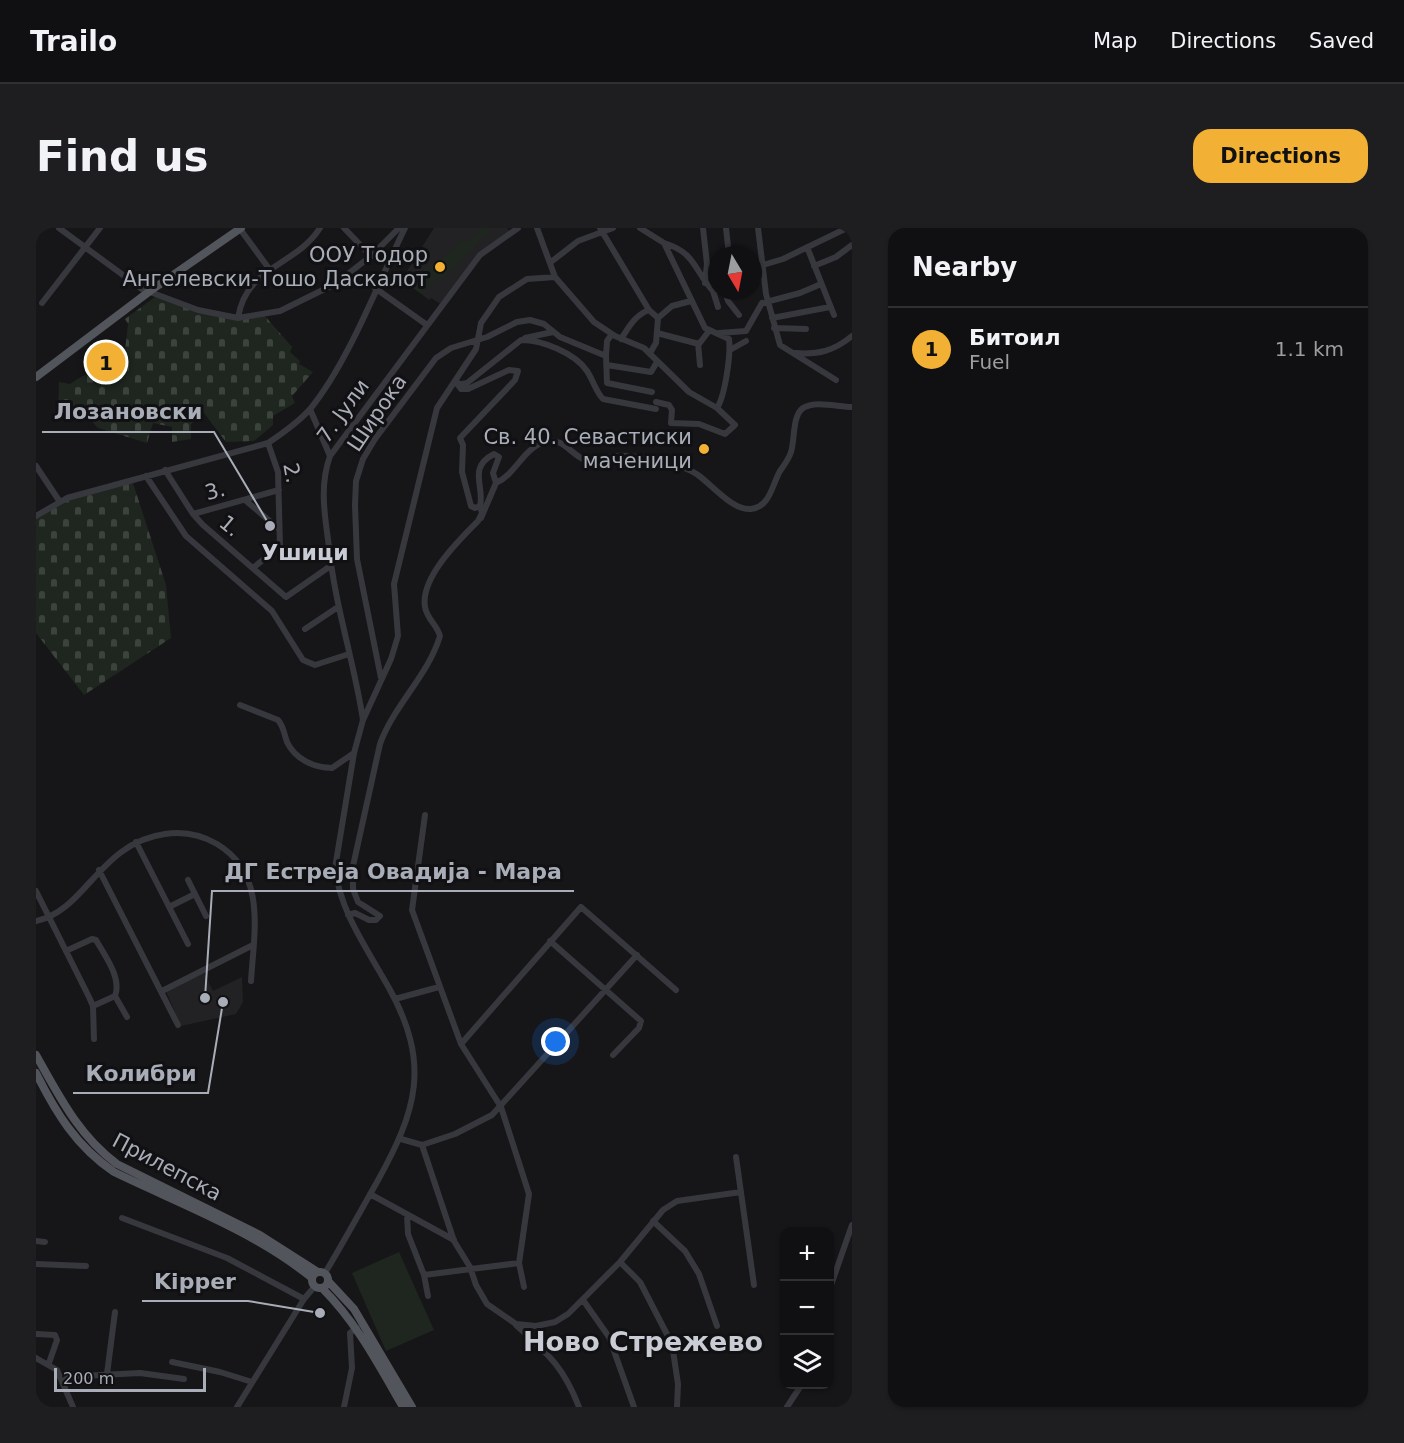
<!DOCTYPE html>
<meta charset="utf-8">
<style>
:root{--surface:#101012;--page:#1e1e20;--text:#f1f3f6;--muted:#9c9d9f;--line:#303032;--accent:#f2b134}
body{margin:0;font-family:"DejaVu Sans",sans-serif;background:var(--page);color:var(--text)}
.controls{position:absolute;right:18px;bottom:18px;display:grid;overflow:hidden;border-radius:12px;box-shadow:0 2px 4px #0004}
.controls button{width:54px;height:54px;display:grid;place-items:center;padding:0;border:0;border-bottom:2px solid var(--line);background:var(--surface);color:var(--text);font:30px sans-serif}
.compass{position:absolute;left:672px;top:18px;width:54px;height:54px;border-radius:50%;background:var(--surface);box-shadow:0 2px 4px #0004;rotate:170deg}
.scale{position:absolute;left:18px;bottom:15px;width:152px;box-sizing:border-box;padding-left:6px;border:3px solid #a8adb8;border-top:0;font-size:16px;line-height:21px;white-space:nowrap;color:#a8adb8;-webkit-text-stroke:4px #111113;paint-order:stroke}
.you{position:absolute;left:520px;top:814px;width:21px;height:21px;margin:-15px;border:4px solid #fff;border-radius:50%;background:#1a73e8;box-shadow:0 0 0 9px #1a73e833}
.badge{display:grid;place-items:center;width:39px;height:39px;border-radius:50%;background:var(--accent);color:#111;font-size:20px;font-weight:700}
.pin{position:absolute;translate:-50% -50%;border:3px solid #fff;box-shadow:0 2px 6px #0006}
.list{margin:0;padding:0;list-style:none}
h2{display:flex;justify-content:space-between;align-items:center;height:78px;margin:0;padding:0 24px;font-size:26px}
h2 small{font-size:20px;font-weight:400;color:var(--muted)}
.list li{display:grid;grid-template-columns:39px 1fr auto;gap:18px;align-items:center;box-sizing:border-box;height:84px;padding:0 24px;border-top:2px solid var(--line)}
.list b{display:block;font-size:22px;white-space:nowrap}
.list p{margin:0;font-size:20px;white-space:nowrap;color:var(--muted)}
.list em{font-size:20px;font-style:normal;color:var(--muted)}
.icon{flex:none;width:33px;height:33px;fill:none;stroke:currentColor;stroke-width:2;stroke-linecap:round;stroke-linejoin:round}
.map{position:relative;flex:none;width:816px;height:1179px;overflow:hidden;border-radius:18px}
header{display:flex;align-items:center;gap:36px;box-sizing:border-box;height:84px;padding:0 30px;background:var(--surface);border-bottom:2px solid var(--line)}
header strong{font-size:28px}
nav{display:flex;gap:33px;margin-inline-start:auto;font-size:21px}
.intro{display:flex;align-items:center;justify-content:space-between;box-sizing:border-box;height:144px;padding:0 36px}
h1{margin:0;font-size:42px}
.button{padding:15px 27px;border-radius:18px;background:var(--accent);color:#111;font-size:21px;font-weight:700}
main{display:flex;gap:36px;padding:0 36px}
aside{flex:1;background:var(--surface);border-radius:18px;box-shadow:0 2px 4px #0004}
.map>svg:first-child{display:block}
.built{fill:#222225}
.cemetery{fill:url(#cemetery-stones)}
.green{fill:#1e261f}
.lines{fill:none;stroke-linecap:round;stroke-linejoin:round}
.minor{stroke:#37383d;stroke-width:6}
.major{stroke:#53555c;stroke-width:8}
.poi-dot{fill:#f2b134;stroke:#111113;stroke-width:2}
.labels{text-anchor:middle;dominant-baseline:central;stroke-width:6;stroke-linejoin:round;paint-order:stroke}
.poi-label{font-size:21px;fill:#a8adb8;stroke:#111113;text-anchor:end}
.street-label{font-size:21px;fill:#a8adb8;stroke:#111113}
.neighbourhood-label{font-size:22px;font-weight:bold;fill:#c9ccd4;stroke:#111113}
.district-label{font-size:27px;font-weight:bold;fill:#c9ccd4;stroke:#111113}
.leader{fill:none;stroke:#a8adb8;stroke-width:2}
.callout-dot{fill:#a8adb8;stroke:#111113;stroke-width:2}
.callout-label{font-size:22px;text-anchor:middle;font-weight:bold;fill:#a8adb8;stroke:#111113;stroke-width:6;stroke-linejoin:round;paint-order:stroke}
</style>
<header>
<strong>Trailo</strong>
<nav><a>Map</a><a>Directions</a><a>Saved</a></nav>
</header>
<div class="intro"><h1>Find us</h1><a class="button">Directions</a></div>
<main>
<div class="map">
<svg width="816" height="1179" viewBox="0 0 816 1179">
<defs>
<pattern id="cemetery-stones" width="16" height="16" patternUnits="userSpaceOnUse" patternTransform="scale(1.5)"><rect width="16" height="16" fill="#1e261f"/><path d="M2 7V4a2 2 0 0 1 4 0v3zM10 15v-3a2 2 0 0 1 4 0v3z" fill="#3c433d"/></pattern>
</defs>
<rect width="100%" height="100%" fill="#161618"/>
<path class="built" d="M398 0H471L475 5 444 27 406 77 395 70 393 72 366 51Z
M168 745 177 763 206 749 207 774 200 786 145 798 130 763Z"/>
<path class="cemetery" d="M119 69C156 80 190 91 228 87L256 119 254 124 264 133 263 136 277 144 256 168 259 175 237 188V197L218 213 190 214 168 185 155 196V211L136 214V199L117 195 111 215 62 200 51 188H22L23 154 34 156C51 144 61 141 82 144L88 131 92 96 89 91Z
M96 252 130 357 135 410 48 467 0 405V287L31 270Z"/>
<path class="green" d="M446 0H456L407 51 404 49 384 65 373 57 390 39 393 42 428 11 430 14Z
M363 1024 398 1102 350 1123 316 1045Z"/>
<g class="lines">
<path class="minor" d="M23 0 106 61 162 82 202 90 244 83 299 56 335 28 363 0
M308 0 335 28
M501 0 519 49 558 94 579 108 608 120 653 164 681 180 699 197 689 206 663 196 635 195 636 182 633 177 620 174
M564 0 613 82
M604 0 628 15 669 100 693 111C695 126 689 168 681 180
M667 0 671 36 669 55
M690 0 693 27
M722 0 730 66 744 117 800 152
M204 1 234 42
M628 15C660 25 657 41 677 63L681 62
M771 19 798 87
M515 34 542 13 577 0
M727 37 747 31 811 0
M778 38 800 29 816 17
M339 60 391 97
M677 63 682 79
M689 63 692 73 703 87
M6 75 64 0
M202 90C210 38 260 38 284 0
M736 90 794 79
M738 100 770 101
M621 105 663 116 673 103
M683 105 710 103 726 75 764 65 785 56
M489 110 517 104
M585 111C593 99 599 87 613 82L622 90
M662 115 664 137
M694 122 710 113
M614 125 620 115 622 90 636 78 655 73
M759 125C782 127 798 123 816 108
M570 128 571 113 576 106
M571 137 615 144 621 134
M422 155V157L431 155 485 112C506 112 539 125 551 143 557 152 560 164 567 171L620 181
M422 157 425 161H432L473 142 482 143 479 152 424 210 427 217 426 244 435 278 439 280 444 278C449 258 431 240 458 226L463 229 457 245 460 255C479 247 487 221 508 214 529 208 535 229 552 233 561 235 570 229 579 228 598 226 647 236 662 247 676 257 697 283 715 281 734 279 736 257 744 243 748 237 753 231 755 224 759 212 756 188 767 180 779 172 802 179 816 179
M274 181 294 228
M0 238 24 274
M129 242 157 286 167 297 250 369 293 339
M110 248 150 308 236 383 267 432 279 437 313 426
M209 272 243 301
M157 286 243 262
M0 288 31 270 232 215C247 205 263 194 275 180 313 133 342 55 369 0
M445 290 460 255
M217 340 244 318 242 244 232 215
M269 401 302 379
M345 450 321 331 319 277 320 253 327 231 339 211 400 130 415 120 451 109 481 94 494 92 508 96 524 109 570 128 571 155 616 164
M204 477 242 492C248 499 248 506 251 514 259 531 278 540 296 540L318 525
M327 492C318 433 299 378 293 319 289 288 283 259 294 228L444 27 482 0
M389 587 376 682 425 816 465 879 493 966 483 1035 488 1059
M100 614 152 716
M63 642 142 797
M152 652 170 688
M0 663 53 769 57 778 58 811
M133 679 159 666
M312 687 319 685 333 692H340L344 688 322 674 317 661V638L344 516C358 477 392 448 404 408 401 397 391 391 389 379 384 350 423 312 442 293L446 285 444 278
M0 693C50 683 63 615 129 606 148 603 164 606 181 616 231 646 218 704 215 753
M514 713 605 793 603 800 577 827
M32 722 56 711 60 712C69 728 86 750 79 768L57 778
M126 763 217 717
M79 768 91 789
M359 771 403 759
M425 816 545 679 640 762
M365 911 386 917 419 906 456 887 601 727
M386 917 418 1013 434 1039 440 1057 451 1076 480 1096 500 1098 519 1094 532 1086 584 1034 627 982 641 973 705 964
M700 929 718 1057
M334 966 418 1012
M371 987 372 1006 388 1047
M86 990 191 1030 268 1071
M617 993 649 1023 663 1046 681 1098
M0 1013 9 1014
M584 1034 604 1054 636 1116 642 1156 641 1179
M0 1036 50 1038
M289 1045C307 1015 324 984 341 954 381 882 395 836 353 760 332 722 304 684 299 640L318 525 327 492 355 431 362 408 358 356 401 180 440 121 445 95 463 69 491 51 519 49
M794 1060 816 997
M392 1068 388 1047 483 1035
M547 1072 573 1109 598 1179
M480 1097C512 1126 527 1138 543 1179
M0 1106 19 1107 21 1112 13 1135
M0 1130 21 1142 37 1179
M136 1134 184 1144 216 1154
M71 1146 79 1084
M26 1149 104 1145 148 1151
M201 1179 268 1071 279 1058
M308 1179 316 1140 314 1105 321 1100
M751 1179 766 1156"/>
<path class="major" d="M0 149 114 63 205 0
M0 827C23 868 43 908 81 936L224 1007 282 1044
M0 845C20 885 40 918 78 944 144 976 218 1003 276 1050
M276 1052a8 8 0 1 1 16 0a8 8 0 1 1-16 0Z
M292 1053 318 1081 376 1179
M286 1060C321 1095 342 1136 367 1179"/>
</g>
<g class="poi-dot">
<circle cx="404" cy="39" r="6"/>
<circle cx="668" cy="221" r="6"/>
</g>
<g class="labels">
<g class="poi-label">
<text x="392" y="27">ООУ Тодор<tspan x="392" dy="24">Ангелевски-Тошо Даскалот</tspan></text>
<text x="656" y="209">Св. 40. Севастиски<tspan x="656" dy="24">маченици</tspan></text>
</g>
<g class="street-label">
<text transform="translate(307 183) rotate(-54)">7. Јули</text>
<text transform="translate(341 185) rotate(-56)">Широка</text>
<text transform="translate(256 245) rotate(80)">2.</text>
<text transform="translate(179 263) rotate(-15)">3.</text>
<text transform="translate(194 298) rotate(40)">1.</text>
<text transform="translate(131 939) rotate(28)">Прилепска</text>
</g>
<g class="neighbourhood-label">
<text x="269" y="324">Ушици</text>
</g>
<g class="district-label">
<text x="607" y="1113">Ново Стрежево</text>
</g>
</g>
<path class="leader" d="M234 298L178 204H6M169 770L176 663H538M187 774L172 865H37M284 1085L212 1073H106"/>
<g class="callout-dot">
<circle cx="234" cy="298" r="6"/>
<circle cx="169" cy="770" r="6"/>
<circle cx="187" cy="774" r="6"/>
<circle cx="284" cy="1085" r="6"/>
</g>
<g class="callout-label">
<text x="92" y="191">Лозановски</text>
<text x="357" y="651">ДГ Естреја Овадија - Мара</text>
<text x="105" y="853">Колибри</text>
<text x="159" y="1061">Kipper</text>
</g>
</svg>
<div class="controls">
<button>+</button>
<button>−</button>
<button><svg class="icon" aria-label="layers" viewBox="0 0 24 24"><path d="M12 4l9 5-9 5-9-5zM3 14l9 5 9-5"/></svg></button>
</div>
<svg class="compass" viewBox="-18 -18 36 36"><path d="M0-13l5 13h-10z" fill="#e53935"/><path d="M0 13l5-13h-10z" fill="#9c9d9f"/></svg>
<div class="scale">200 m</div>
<div class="you"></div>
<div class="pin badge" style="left:70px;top:134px">1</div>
</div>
<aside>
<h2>Nearby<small></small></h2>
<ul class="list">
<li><span class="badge">1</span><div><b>Битоил</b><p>Fuel</p></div><em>1.1 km</em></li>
</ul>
</aside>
</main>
